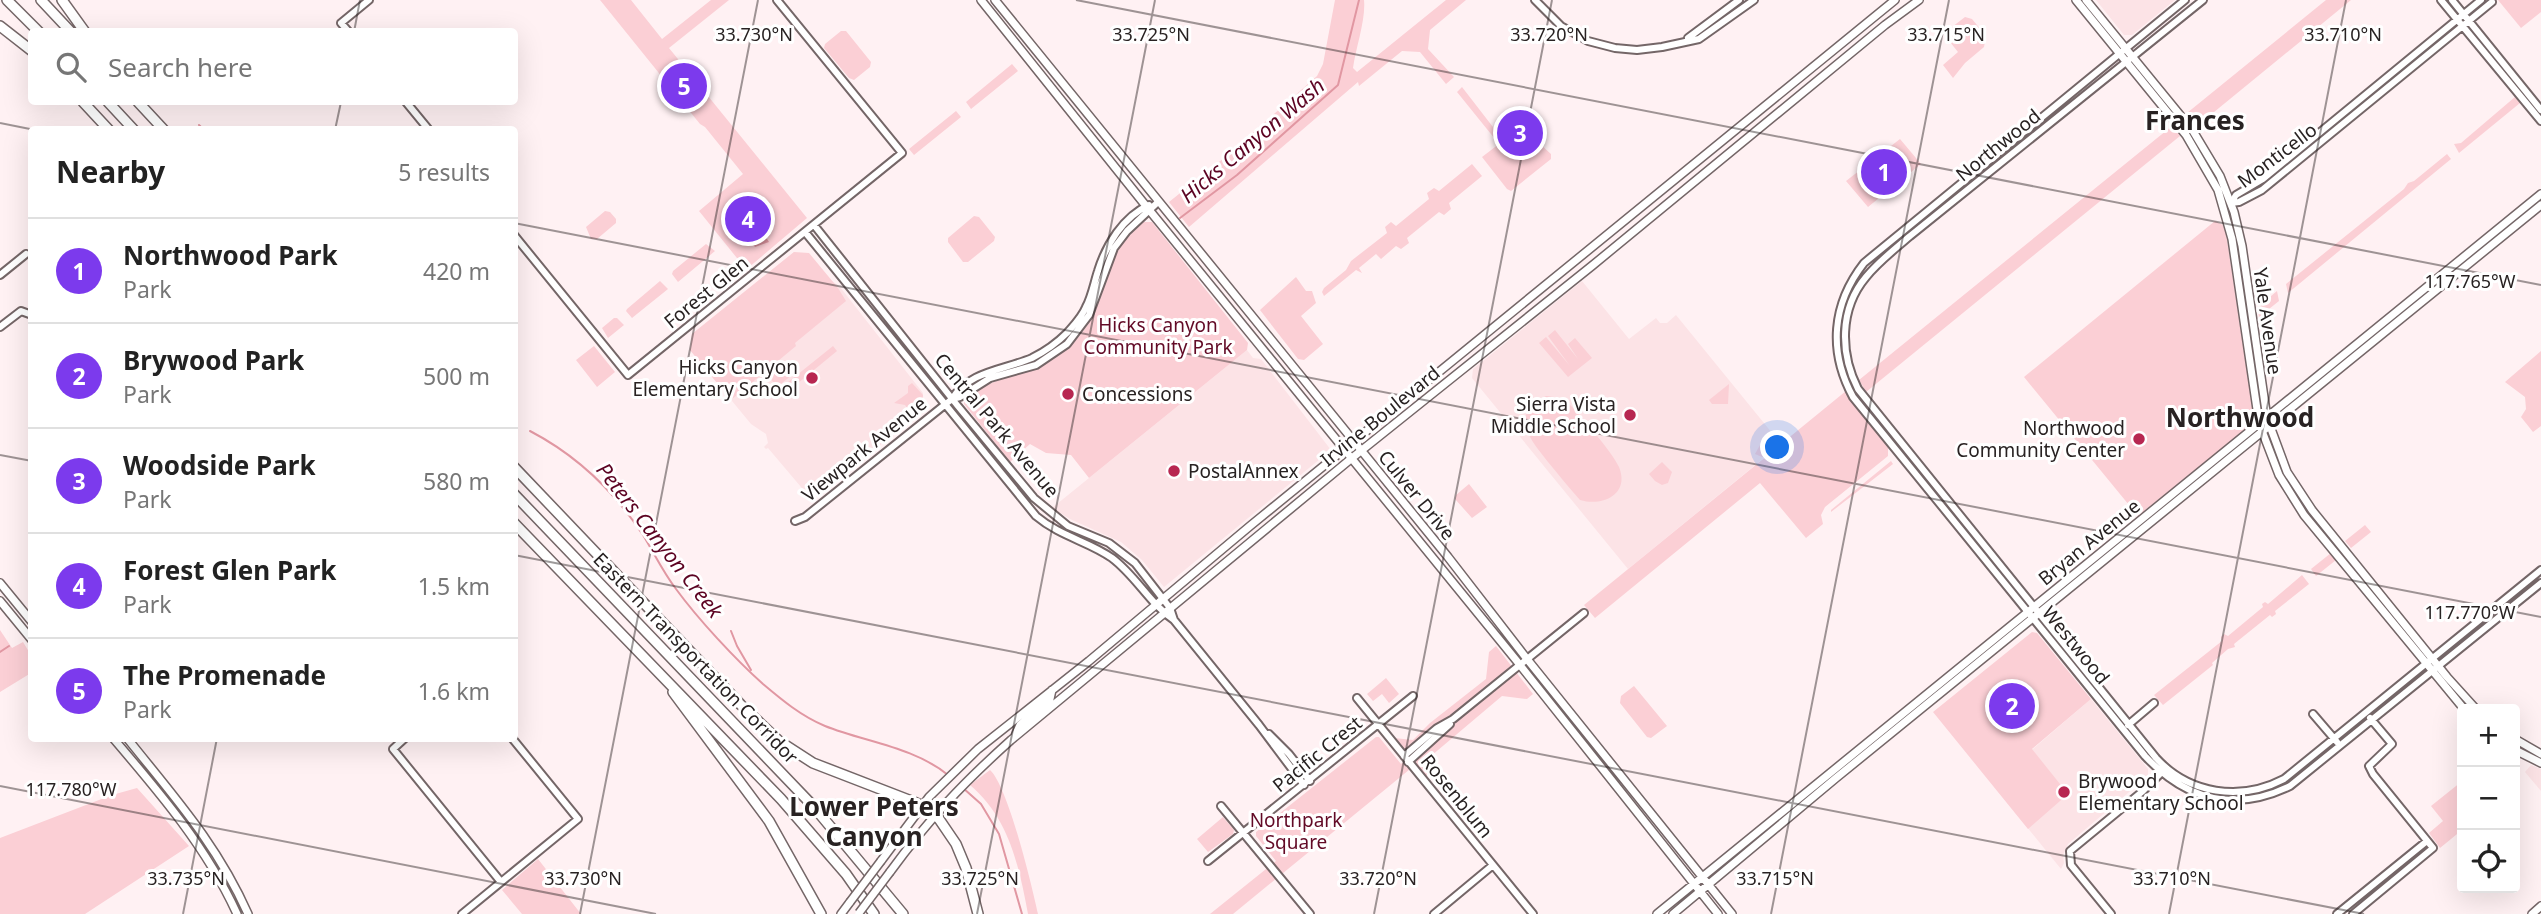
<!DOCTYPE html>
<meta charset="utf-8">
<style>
:root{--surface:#fff;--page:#f2f2f2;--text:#222;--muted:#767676;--line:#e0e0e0;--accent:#7c3aed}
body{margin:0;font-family:"Noto Sans",sans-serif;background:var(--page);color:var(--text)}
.controls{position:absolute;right:21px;bottom:21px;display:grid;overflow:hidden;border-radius:7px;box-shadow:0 7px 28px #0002}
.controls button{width:63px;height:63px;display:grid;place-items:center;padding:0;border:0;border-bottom:2px solid var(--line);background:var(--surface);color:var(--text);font:35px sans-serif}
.you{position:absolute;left:1778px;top:448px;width:24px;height:24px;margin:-18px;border:5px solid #fff;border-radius:50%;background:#1a73e8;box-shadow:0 0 0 10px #1a73e833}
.badge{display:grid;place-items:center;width:46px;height:46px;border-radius:50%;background:var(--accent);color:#fff;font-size:23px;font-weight:700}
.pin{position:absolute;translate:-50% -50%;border:4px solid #fff;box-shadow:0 2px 7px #0006}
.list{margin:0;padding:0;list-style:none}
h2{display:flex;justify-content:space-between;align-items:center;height:91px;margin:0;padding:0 28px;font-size:30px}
h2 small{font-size:23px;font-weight:400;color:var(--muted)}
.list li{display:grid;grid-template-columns:46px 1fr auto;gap:21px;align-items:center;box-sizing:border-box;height:105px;padding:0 28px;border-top:2px solid var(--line)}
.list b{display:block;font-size:26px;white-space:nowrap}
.list p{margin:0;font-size:23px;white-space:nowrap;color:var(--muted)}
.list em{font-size:23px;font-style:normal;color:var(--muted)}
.icon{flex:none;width:38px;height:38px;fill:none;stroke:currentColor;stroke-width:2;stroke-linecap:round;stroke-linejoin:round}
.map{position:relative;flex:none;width:2541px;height:914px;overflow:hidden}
.search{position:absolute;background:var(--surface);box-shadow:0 7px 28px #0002;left:28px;top:28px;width:490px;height:77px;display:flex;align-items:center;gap:18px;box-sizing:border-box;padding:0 24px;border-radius:7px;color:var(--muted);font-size:26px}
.panel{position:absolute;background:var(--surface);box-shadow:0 7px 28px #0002;left:28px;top:126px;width:490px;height:616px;border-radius:7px}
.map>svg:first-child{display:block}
.built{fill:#fce3e6}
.green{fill:#fbcfd5}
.water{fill:#e197a2}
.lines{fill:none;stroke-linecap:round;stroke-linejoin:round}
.stream{stroke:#e197a2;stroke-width:2}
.minor-casing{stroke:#746667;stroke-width:10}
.major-casing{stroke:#746667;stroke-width:10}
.highway-casing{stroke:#746667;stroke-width:12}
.minor{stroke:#fff;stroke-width:6}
.major{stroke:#fff;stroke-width:7}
.highway{stroke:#fff;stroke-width:9}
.major-bridge-casing{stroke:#746667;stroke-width:10;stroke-linecap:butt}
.major-bridge{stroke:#fff;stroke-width:7}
.ticks{fill:none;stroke:#282222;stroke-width:2;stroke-opacity:0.45}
.poi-dot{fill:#b72751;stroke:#fff;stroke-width:2.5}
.labels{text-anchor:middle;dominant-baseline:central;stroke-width:6;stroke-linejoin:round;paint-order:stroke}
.street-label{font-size:19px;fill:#282222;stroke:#fff}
.park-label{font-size:19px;fill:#620a26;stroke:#fff}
.poi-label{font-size:19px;fill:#282222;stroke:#fff;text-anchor:end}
.water-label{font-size:21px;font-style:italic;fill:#5c0322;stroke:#fff}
.district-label{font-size:26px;font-weight:bold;fill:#282222;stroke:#fff}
.ticks-label{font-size:18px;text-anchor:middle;fill:#282222;stroke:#fff;stroke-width:6;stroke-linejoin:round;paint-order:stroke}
</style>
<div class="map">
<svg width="2541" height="914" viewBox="0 0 2541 914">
<rect width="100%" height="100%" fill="#fff1f3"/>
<path class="built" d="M2096 0H2175L2132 35H2124Z
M794 252 840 287 923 393 922 410 904 425 884 432 880 447 812 500 768 448 766 449 764 447 768 443 766 434 751 424 690 350 692 334Z
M1582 281 1629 339 1656 318 1660 323H1667L1676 315 1781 444 1628 569 1472 378 1473 369Z
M1247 350 1253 358 1261 359 1331 450 1164 587 1142 560 1121 542 1070 519 1052 508Z
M2091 699 2148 769V776L2068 844 2063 855 2064 863 2061 869 1992 784Z
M2531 765 2541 769V791L2525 772Z"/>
<path class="green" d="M600 0H631L662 39 711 0H729L669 48 807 218 748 268H745L699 211 743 174 705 127 700 124Z
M1335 0H1364C1366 19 1356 47 1353 68L1357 72 1446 0H1466L1430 30 1428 49 1454 77 1446 84 1420 52 1402 51 1359 86 1358 82 1189 227 1169 202 1230 153 1317 76 1323 64Z
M2326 0H2351L2197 126 2187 113Z
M2498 0H2541V12L2521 28Z
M1965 17 1972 19 1986 36 1984 47 1965 63 1953 78 1943 65 1958 52 1946 37 1952 27Z
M841 31H846L871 62 870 67 854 80 849 78 824 48 825 44Z
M1012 64 1018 71 971 109 966 102Z
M1462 87 1503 140 1520 126 1551 154V159L1511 191 1507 189 1482 157 1499 144 1457 92Z
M2515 97 2520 103 2459 153 2454 144 2461 143Z
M956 111 961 117 914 155 909 149Z
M2172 126 2180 136 1866 392 1859 380Z
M1900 139 1921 164 1868 207 1846 181Z
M2447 154 2451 159 2288 293 2286 284 2404 189 2408 183 2414 181Z
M1472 164 1482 176 1449 203 1451 209 1444 215 1439 212 1407 238 1409 243 1401 249 1396 246 1381 259 1376 254 1359 268 1362 273 1356 270 1324 296 1322 292 1324 288 1346 270 1351 261 1387 233 1385 227 1391 222 1396 226 1429 199 1427 193 1434 188 1439 191Z
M605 211 610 212 616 219V223L597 239H591L586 227Z
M974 216 979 217 995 237 994 241 968 262H963L948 242V238Z
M2215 221 2225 226 2254 419 2252 424 2138 516 2024 377Z
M1143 222H1152L1248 343 1247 350 1089 478 1071 455 1046 453 1030 444 1010 462 964 404V399C1005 367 1048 377 1084 330 1102 306 1103 276 1118 250 1125 239 1134 231 1143 222Z
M706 244 715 251 678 282 672 274 673 271Z
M794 252 809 253 838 288 846 301 795 343 796 346 731 400 690 350 692 334Z
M1296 277 1306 291H1312L1316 303 1301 316 1323 344 1304 360 1298 359 1260 310Z
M660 281 668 289 632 318 626 311 627 309Z
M2277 291 2279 301 2259 317 2258 307Z
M614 318H617L624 325 608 338 602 328Z
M1555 330 1578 359 1568 344 1575 338 1592 358 1568 377 1539 343 1546 337 1570 366 1548 336Z
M594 346 615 372 597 387 576 360Z
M833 346 837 351 786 393 782 387Z
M2541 351V426L2533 432 2521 417 2526 409 2525 397 2505 382Z
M784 365 792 375 777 387 769 377Z
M912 383 923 395 922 410 914 417 905 405 894 403 908 393V386Z
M1729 384 1728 404H1712L1709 400Z
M1846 391 1888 446V456L1825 507 1821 515 1823 524 1806 538 1760 483 1595 618 1584 605 1768 455 1762 457 1755 454 1764 438 1770 442 1768 447 1770 453Z
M1546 396C1553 397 1561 397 1567 402 1579 413 1612 452 1619 467 1630 494 1603 507 1580 500 1569 488 1559 475 1548 462 1530 439 1508 415 1546 396Z
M1891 461 1893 464 1831 512V510Z
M1662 462 1672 472 1668 483 1662 485 1655 481 1649 474Z
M1469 484 1487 507 1472 518 1455 499 1456 495Z
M2365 525 2371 532 2351 548 2345 541Z
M2331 553 2336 560 2316 576 2311 569Z
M2302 575 2309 584 2275 611 2276 614 2272 617 2270 615 2234 644 2235 647 2228 649 2212 663 2213 665 2163 705 2154 695 2222 641 2221 637 2224 634 2228 636 2263 607 2262 604 2265 602 2268 604Z
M0 630 12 648 23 642 31 655V673L0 692Z
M2032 632 2037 633 2091 699 2032 749 2068 794 2028 829 1933 712Z
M1496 646 1533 694 1527 699 1502 696 1431 756 1429 773 1425 777 1415 765 1233 914H1210L1276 861 1256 836V832L1376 737H1379L1401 764 1409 757 1394 738 1413 740 1430 723 1486 679 1489 652Z
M1386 678 1399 694 1389 703 1382 694 1373 701 1367 694Z
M1634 686 1667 726 1651 738 1647 737 1620 703 1621 696Z
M990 770C1008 786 1032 886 1038 914H1028C1019 866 1009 818 970 785Z
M2461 782 2462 830 2440 848 2429 833 2443 821 2431 806Z
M137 788 189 846 85 914H0V838L112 795Z
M1223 817 1234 830 1233 834 1208 852 1197 839Z
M538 859 581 914H522L502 890Z"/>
<path class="water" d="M761 229 769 242 755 247 749 239Z"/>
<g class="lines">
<path class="stream" d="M199 125 204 130
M1180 218 1237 175 1338 85 1359 0
M530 431C576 455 614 491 643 535 654 553 663 572 676 589 698 619 735 659 763 684 782 700 801 716 825 726 865 742 914 747 948 775
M731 631 737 646 751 670
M0 652 9 646
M963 788 981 804 999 834 1022 914"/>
<defs>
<path id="minor" d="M1535 0 1561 26 1588 41 1615 48 1637 50 1662 47 1699 39 1754 0
M2185 0 1864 263C1832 304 1828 351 1853 397L2145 756C2186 800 2234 813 2290 786L2541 583
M2203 0 1910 236C1895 249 1879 261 1866 277 1839 309 1840 354 1858 389L2156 758C2189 794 2240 802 2284 779L2541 570
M2441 0 2541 121
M2452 0 2541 110
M349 32 341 23 369 0
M1688 38 1739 0
M406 102 429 130
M2231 203 2239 202 2262 190 2492 2
M2231 203 2236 195 2263 179 2481 0
M814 225 957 405 1034 498 1068 526 1109 543 1135 563 1170 608 1174 620
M805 232 1036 516C1061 537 1088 541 1112 558 1136 576 1150 604 1174 620L1259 725 1304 785
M514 235 628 375 902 153 777 0
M0 275 26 254
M0 327 21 311 32 315
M952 399C969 371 1004 370 1032 358 1044 352 1057 343 1067 333 1074 325 1082 317 1086 307 1092 296 1094 283 1098 271 1106 245 1123 217 1149 205
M795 521 805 517 952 399 960 397 990 378 1036 365 1067 344 1089 315 1114 248 1127 231 1158 202
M1357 698 1533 914
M2313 714 2337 742
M2128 725 2154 703
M1269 734 1289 754 1310 781
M405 738 393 749 501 882
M1404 756 1437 728 1453 719 1584 613
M1408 762 1450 724
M1221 806 1310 914
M1208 861 1413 696
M462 914 578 819 512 738
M1434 914 1493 865
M2111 914 2071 865 2070 851 2143 791 2163 771
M2337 914 2427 841
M2353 914 2433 848 2373 774 2369 766 2392 744 2370 718"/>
<path id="major" d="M981 0 1150 211 1516 660 1718 914
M995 0 1448 557 1527 659 1732 914
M2076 0 2186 135 2218 190 2232 239 2259 423 2279 475 2304 515 2464 709
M2086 0 2193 131 2220 176 2234 212 2242 246 2267 418 2287 472 2312 510 2447 677 2476 709
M0 583 32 622
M0 601 32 640
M1015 736 1020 725 1050 699 1052 690
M113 738C160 793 207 848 237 914
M127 738C174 797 217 844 248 914
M2515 739 2541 754
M2515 750 2541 763
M881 861 929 797 978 749 1089 661 1250 526 1895 0
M890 872C928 820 963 783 1011 740L1352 458 1593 265 1885 25 1919 0
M841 914 850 902
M1657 914 2541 194
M1673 914 1836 778 2541 205
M2532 914 2541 906"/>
<path id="highway" d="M7 0 39 32
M41 0 71 32
M62 0 85 32
M0 26 32 51
M83 102 109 130
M108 102 134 130
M138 102 164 130
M514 467 741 705 779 741 813 763 914 802 923 806 939 819 956 844 966 868 978 914
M514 494 814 807 903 914
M514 523 781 799 846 874 874 914
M673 692 769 821 821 914"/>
</defs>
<use href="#minor" class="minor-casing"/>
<use href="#major" class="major-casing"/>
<use href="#highway" class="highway-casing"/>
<use href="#minor" class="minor"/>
<use href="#major" class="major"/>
<use href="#highway" class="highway"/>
<defs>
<path id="major-bridge" d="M850 902 881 861
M859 913 890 872"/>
</defs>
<use href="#major-bridge" class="major-bridge-casing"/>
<use href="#major-bridge" class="major-bridge"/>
</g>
<path class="ticks" d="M1076 0 2541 285M354 32 360 0M0 123 35 130M335 130 341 102M514 223 2541 617M0 455 32 461M514 555 2364 914M0 786 656 914M183 914 217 738M580 914 758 0M977 914 1155 0M1374 914 1552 0M1771 914 1949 0M2169 914 2346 0"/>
<g class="poi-dot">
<circle cx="812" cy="378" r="7"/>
<circle cx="1068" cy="394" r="7"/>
<circle cx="1630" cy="415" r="7"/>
<circle cx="2139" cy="439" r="7"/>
<circle cx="1174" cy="471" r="7"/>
<circle cx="2064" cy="792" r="7"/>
</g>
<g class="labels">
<g class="street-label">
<text transform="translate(1998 145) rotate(-39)">Northwood</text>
<text transform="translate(2277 155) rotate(-37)">Monticello</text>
<text transform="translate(706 292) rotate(-39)">Forest Glen</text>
<text transform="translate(2268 321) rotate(82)">Yale Avenue</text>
<text transform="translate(1380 416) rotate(-39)">Irvine Boulevard</text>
<text transform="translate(997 425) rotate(50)">Central Park Avenue</text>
<text transform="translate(864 449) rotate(-39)">Viewpark Avenue</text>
<text transform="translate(1417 495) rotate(51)">Culver Drive</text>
<text transform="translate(2089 542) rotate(-39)">Bryan Avenue</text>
<text transform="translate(2076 645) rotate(51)">Westwood</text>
<text transform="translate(696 658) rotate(46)">Eastern Transportation Corridor</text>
<text transform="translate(1317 754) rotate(-39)">Pacific Crest</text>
<text transform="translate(1457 796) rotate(51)">Rosenblum</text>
</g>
<g class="park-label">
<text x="1158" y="325">Hicks Canyon<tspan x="1158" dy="22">Community Park</tspan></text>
<text x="1296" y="820">Northpark<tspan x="1296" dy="22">Square</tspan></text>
</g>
<g class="poi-label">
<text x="798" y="367">Hicks Canyon<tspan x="798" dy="22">Elementary School</tspan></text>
<text x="1082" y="394" text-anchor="start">Concessions</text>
<text x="1616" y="404">Sierra Vista<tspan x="1616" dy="22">Middle School</tspan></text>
<text x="2125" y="428">Northwood<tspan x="2125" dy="22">Community Center</tspan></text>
<text x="1188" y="471" text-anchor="start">PostalAnnex</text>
<text x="2078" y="781" text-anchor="start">Brywood<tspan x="2078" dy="22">Elementary School</tspan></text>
</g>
<g class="water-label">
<text transform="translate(1252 140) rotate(-40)">Hicks Canyon Wash</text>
<text transform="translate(660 540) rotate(52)">Peters Canyon Creek</text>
</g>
<g class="district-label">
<text x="2195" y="120">Frances</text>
<text x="2240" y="417">Northwood</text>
<text x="874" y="806">Lower Peters<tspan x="874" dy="30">Canyon</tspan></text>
</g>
</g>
<g class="ticks-label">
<text x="754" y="41">33.730°N</text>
<text x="1151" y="41">33.725°N</text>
<text x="1549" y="41">33.720°N</text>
<text x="1946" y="41">33.715°N</text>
<text x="2343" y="41">33.710°N</text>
<text x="2470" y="288">117.765°W</text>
<text x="2470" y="619">117.770°W</text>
<text x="71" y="796">117.780°W</text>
<text x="186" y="885">33.735°N</text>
<text x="583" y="885">33.730°N</text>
<text x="980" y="885">33.725°N</text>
<text x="1378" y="885">33.720°N</text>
<text x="1775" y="885">33.715°N</text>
<text x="2172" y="885">33.710°N</text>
</g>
</svg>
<div class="controls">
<button>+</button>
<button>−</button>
<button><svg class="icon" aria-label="locate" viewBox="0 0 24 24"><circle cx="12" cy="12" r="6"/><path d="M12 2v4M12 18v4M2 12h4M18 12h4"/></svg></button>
</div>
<div class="you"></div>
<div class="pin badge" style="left:1884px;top:172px">1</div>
<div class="pin badge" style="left:2012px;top:706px">2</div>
<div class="pin badge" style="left:1520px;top:133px">3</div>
<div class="pin badge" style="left:748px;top:219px">4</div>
<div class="pin badge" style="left:684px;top:86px">5</div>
<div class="search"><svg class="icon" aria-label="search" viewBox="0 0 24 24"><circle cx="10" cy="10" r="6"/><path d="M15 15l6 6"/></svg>Search here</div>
<section class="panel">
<h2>Nearby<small>5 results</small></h2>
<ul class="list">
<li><span class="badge">1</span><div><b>Northwood Park</b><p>Park</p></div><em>420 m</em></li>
<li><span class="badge">2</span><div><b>Brywood Park</b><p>Park</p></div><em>500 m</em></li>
<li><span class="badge">3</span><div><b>Woodside Park</b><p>Park</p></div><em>580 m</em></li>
<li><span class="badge">4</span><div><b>Forest Glen Park</b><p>Park</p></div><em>1.5 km</em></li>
<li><span class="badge">5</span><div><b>The Promenade</b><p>Park</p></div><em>1.6 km</em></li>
</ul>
</section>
</div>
